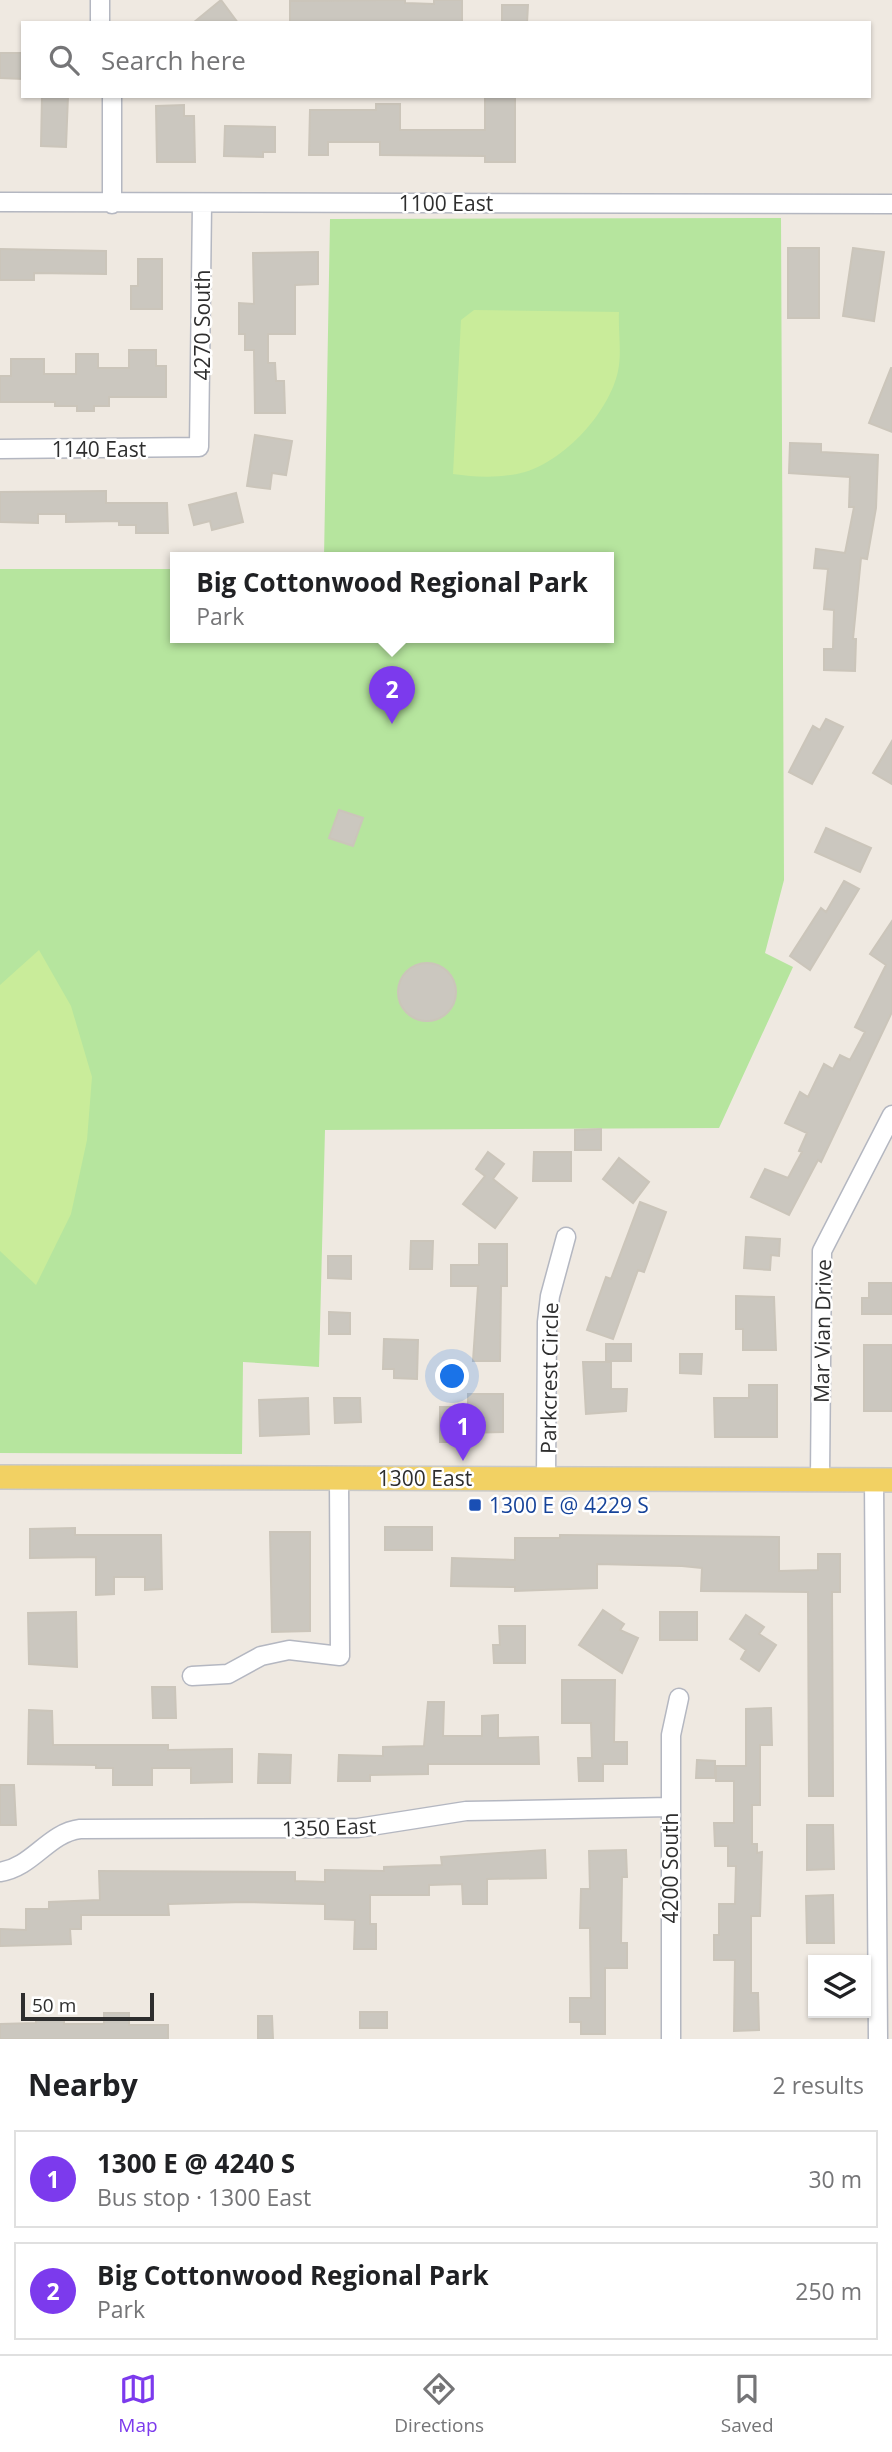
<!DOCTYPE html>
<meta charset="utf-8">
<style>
:root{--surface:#fff;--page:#f6f6f6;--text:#202124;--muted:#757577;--line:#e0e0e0;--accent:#7c3aed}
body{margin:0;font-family:"Open Sans",sans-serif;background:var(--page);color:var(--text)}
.controls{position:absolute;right:21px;bottom:21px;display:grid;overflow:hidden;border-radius:0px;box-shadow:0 2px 5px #0004}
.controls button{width:63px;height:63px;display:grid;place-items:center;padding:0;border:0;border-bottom:2px solid var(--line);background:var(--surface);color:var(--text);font:35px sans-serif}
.scale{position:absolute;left:21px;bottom:18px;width:133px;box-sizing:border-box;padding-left:7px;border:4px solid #2e2e2e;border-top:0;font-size:19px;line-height:24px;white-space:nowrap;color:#2e2e2e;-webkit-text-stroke:5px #fff;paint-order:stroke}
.you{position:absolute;left:453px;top:1377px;width:24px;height:24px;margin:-18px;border:5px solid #fff;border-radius:50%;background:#1a73e8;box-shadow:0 0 0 10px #1a73e833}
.badge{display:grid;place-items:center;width:46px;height:46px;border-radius:50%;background:var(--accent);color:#fff;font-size:23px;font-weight:700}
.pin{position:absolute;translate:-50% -58px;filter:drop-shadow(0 2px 4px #0008)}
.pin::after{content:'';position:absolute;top:37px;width:24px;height:21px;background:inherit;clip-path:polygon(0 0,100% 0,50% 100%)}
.popup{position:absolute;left:170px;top:552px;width:444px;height:91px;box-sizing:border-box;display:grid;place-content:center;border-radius:0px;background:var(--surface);filter:drop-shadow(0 2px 5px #0005);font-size:23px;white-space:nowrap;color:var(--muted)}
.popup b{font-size:26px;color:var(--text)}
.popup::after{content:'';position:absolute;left:50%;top:100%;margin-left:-14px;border:14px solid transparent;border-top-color:var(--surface)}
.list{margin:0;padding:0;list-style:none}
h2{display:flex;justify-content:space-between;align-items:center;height:91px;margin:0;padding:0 28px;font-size:30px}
h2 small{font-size:23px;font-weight:400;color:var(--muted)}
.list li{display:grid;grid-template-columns:46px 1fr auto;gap:21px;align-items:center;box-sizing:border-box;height:98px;margin:0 14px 14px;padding:0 14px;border:2px solid var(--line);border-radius:0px}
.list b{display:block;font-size:26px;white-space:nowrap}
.list p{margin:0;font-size:23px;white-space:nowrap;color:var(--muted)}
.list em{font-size:23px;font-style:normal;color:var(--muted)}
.icon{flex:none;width:38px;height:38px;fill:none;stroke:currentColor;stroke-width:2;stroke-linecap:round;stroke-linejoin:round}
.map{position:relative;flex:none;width:892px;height:2039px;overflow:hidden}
.search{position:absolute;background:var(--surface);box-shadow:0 2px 5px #0004;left:21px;right:21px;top:21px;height:77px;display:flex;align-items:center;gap:18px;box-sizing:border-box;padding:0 24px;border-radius:0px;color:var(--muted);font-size:26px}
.sheet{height:315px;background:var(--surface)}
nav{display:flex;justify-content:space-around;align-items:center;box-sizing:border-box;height:98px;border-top:2px solid var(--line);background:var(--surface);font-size:19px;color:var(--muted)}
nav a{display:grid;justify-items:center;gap:4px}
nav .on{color:var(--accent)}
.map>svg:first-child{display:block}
.green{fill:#b6e59e}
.pitch{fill:#c9ec9a}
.building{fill:#cbc7bf;stroke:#cbc5ba;stroke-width:2}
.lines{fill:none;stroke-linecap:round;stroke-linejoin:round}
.minor-casing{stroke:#b4b7c1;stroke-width:21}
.major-casing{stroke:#c9c9c9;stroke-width:26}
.minor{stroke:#fff;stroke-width:18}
.major{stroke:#f2d163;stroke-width:23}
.transit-dot{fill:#1a4fb4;stroke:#fff;stroke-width:2.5}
.labels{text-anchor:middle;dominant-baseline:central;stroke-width:5;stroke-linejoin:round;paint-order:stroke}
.street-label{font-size:21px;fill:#2e2e2e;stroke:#fff}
.transit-label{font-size:21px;fill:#164399;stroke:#fff;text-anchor:start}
</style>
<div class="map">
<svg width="892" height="2039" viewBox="0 0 892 2039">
<rect width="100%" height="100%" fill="#efe9e1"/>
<path class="green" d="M781 218 784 880 765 953 793 967 719 1128 325 1130 319 1367 243 1362 242 1454 0 1453V569H175V638H609V558H324L330 219Z"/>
<path class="pitch" d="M474 310 619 312C618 330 622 353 618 371 609 414 560 466 517 474 495 478 474 477 453 474L461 320Z
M39 950 71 1006 92 1077 87 1140 71 1214 36 1285 0 1251V985Z"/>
<path class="building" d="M221 0 238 23H193Z
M405 0V3L434 4V0H462V23H290V1Z
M502 5H528L527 23H502Z
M0 53H23V79L0 78Z
M42 96H68L66 147 41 146Z
M485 96H515V162H485V156L380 155V142H328V155H309L310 110H376V104H400V130H485Z
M184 105V116H194L195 162H157L156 106Z
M225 126 275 127V152H263V157L224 156Z
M788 248H819V318H788Z
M853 248 884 252 874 321 843 316Z
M0 249 106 251V274L34 273V280H0Z
M318 252V284L295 285V334H268V363H275L276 381H284L285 413H255L254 350H245V334H239V303L254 304 253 253Z
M138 259H162V309H131V286H138Z
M129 350H156V366H166V397H109V406H94V411H77V406H55V402H0V376H11V359H44V374H76V354H98V368H129Z
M891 368H892V432L869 423Z
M255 435 292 441 286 475 272 473 270 489 247 486Z
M790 443 821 444V452L878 455 876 508 867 559 861 558 853 639H856L855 671 824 670V649H833L834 610 824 609 828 569 814 568 816 549 845 553 854 507H849L850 477 789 473Z
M106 491V503H167L168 533H136V525H119V521L66 522V514H38V523L0 522V492Z
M236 493 243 522 212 530 210 521 194 525 189 505Z
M826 719 843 727 812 784 789 772 813 726 820 730Z
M892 741V784L873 773Z
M339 810 363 818 353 846 329 838Z
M826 828 871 848 860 872 815 852Z
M844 881 859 889 810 970 790 956 821 908 826 912Z
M892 921V1012L821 1162 818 1160 789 1215 751 1197 765 1169 788 1178 802 1152 799 1151 807 1133 785 1123 800 1092 808 1097 824 1064 833 1069 840 1055 850 1060 865 1032 855 1027 886 965 870 954Z
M398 992a29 29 0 1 1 58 0a29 29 0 1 1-58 0Z
M601 1129V1150H575V1130Z
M488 1152 504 1164 493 1179 517 1198 495 1228 463 1204 485 1176 476 1169Z
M534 1152H571V1181H533Z
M619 1158 649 1182 633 1203 603 1179Z
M640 1202 666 1212 644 1272 638 1270 613 1339 587 1330 606 1277 611 1279Z
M746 1237 780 1239 779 1256 771 1255 770 1270 744 1268Z
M411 1241H433L432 1269H410Z
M479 1244H507V1286H501L500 1361H473L478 1286H451V1265H479Z
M328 1256H351V1279L328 1278Z
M869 1283H892V1314H862V1298H869Z
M736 1296 774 1297 776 1350H743V1329H736Z
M329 1312 350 1313V1334H329Z
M384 1339 418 1340 417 1379 394 1378V1369H383Z
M606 1344H631V1361H606Z
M864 1345H892V1411H864Z
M680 1354H702L701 1374 680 1373Z
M583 1362H611V1389H627L626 1411 586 1414Z
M749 1385H777V1437H715L714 1398H749Z
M468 1394H503V1432L460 1433V1442H440V1407H468Z
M308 1398 309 1434 260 1436 259 1400Z
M334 1398H360L361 1422 335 1423Z
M385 1527H432V1550H385Z
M75 1528V1535H161L162 1589 145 1590V1577H114V1594L96 1595V1557L30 1558V1529Z
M270 1532H310V1631L272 1632Z
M560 1535 779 1537V1571L818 1570V1554H840V1592H832L833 1796H809L808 1592 701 1591 702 1568 682 1566 597 1564V1588L515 1591V1587L451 1586 452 1558 515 1560V1538H560Z
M603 1610 624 1624 620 1630 638 1638 622 1673 579 1645Z
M76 1612 77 1667 29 1664 28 1613Z
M660 1612H697V1640H660Z
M746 1615 764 1627 759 1634 776 1645 759 1671 741 1659 746 1650 730 1639Z
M499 1626H525V1663H494L493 1645H500Z
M562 1680H615L614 1742H627V1764H603V1781H579L578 1758H592L591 1723H562Z
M152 1687H175L176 1718H153Z
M428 1702H444L443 1736H482V1716L498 1715V1738L538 1737 539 1764H428V1774L370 1775V1781H338L339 1755 383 1756V1747L424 1746Z
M771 1708 772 1745H760V1805H752V1844H757V1853L762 1852 760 1916H751V1993H758L759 2030 734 2031 735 1960H714V1935H719V1904H735L736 1866H728V1846H715L714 1823H734V1781H716V1766H746V1709Z
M29 1710 52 1711 53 1745H168V1750L232 1749V1782L191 1783V1768H152V1785H113V1768H96V1765L28 1764Z
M259 1754 291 1755 290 1783H258Z
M697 1760 715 1761V1778H696Z
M0 1785H14L16 1825H0Z
M807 1825H833L834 1869 807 1870Z
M545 1850 546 1878 487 1879V1904H463L462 1884 429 1885V1895H370V1924H376V1949H354L355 1920 325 1919V1904L245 1902 168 1904 169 1915H81V1929H70L71 1944 0 1946V1929L26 1930V1909H49V1902L100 1900 99 1871 295 1872V1881L325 1882V1870L384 1871V1867L442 1865 441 1857Z
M626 1850 627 1877H622L621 1943H627V1968H605V2034H581V2022H570V1998H591L590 1928H580L581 1889H590L589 1851Z
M833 1895 834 1943H807L806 1896Z
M360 2012H387V2028H360Z
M104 2013H129V2025H168V2039H0V2024L36 2023V2018H64V2024H104Z
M258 2016H272L273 2039H258Z"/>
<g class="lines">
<defs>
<path id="minor" d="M100 0V23
M0 202 892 204
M112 204V96
M0 449 199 447 202 204
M546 1479 547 1322 550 1296 566 1237
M820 1479 822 1251 892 1115
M874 1480 878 2039
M192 1676 228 1674 261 1656 289 1650 340 1656 339 1478
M0 1872C33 1867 48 1833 80 1829L358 1828 466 1811 670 1807
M671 2039V1735L679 1698"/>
<path id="major" d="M0 1477 892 1480"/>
</defs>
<use href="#minor" class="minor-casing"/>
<use href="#major" class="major-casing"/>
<use href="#minor" class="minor"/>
<use href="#major" class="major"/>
</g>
<rect class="transit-dot" x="468" y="1498" width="14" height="14" rx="3.5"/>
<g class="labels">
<g class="street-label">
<text x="446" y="203">1100 East</text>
<text transform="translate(202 325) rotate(-90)">4270 South</text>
<text x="99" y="449">1140 East</text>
<text transform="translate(822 1331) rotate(-89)">Mar Vian Drive</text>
<text transform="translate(549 1378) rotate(-89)">Parkcrest Circle</text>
<text x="425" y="1478">1300 East</text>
<text transform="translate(329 1827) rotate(-2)">1350 East</text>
<text transform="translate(670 1868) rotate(-90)">4200 South</text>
</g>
<g class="transit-label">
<text x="489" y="1505">1300 E @ 4229 S</text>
</g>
</g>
</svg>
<div class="controls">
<button><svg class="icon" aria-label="layers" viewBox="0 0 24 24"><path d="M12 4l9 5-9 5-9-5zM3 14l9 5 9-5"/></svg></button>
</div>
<div class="scale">50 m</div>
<div class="you"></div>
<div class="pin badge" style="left:463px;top:1461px">1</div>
<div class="pin badge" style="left:392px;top:724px">2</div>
<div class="popup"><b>Big Cottonwood Regional Park</b>Park</div>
<div class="search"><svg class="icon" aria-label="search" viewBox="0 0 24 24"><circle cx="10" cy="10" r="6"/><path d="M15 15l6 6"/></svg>Search here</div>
</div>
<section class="sheet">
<h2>Nearby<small>2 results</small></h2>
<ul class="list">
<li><span class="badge">1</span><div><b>1300 E @ 4240 S</b><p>Bus stop · 1300 East</p></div><em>30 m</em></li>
<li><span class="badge">2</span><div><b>Big Cottonwood Regional Park</b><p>Park</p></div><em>250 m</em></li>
</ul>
</section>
<nav>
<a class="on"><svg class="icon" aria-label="map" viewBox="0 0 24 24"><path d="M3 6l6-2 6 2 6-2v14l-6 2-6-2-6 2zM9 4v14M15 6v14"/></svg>Map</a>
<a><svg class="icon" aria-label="directions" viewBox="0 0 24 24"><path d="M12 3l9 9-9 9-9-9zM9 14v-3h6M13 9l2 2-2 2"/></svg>Directions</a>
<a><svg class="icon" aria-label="saved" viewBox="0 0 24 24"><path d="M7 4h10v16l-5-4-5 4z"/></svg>Saved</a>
</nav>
